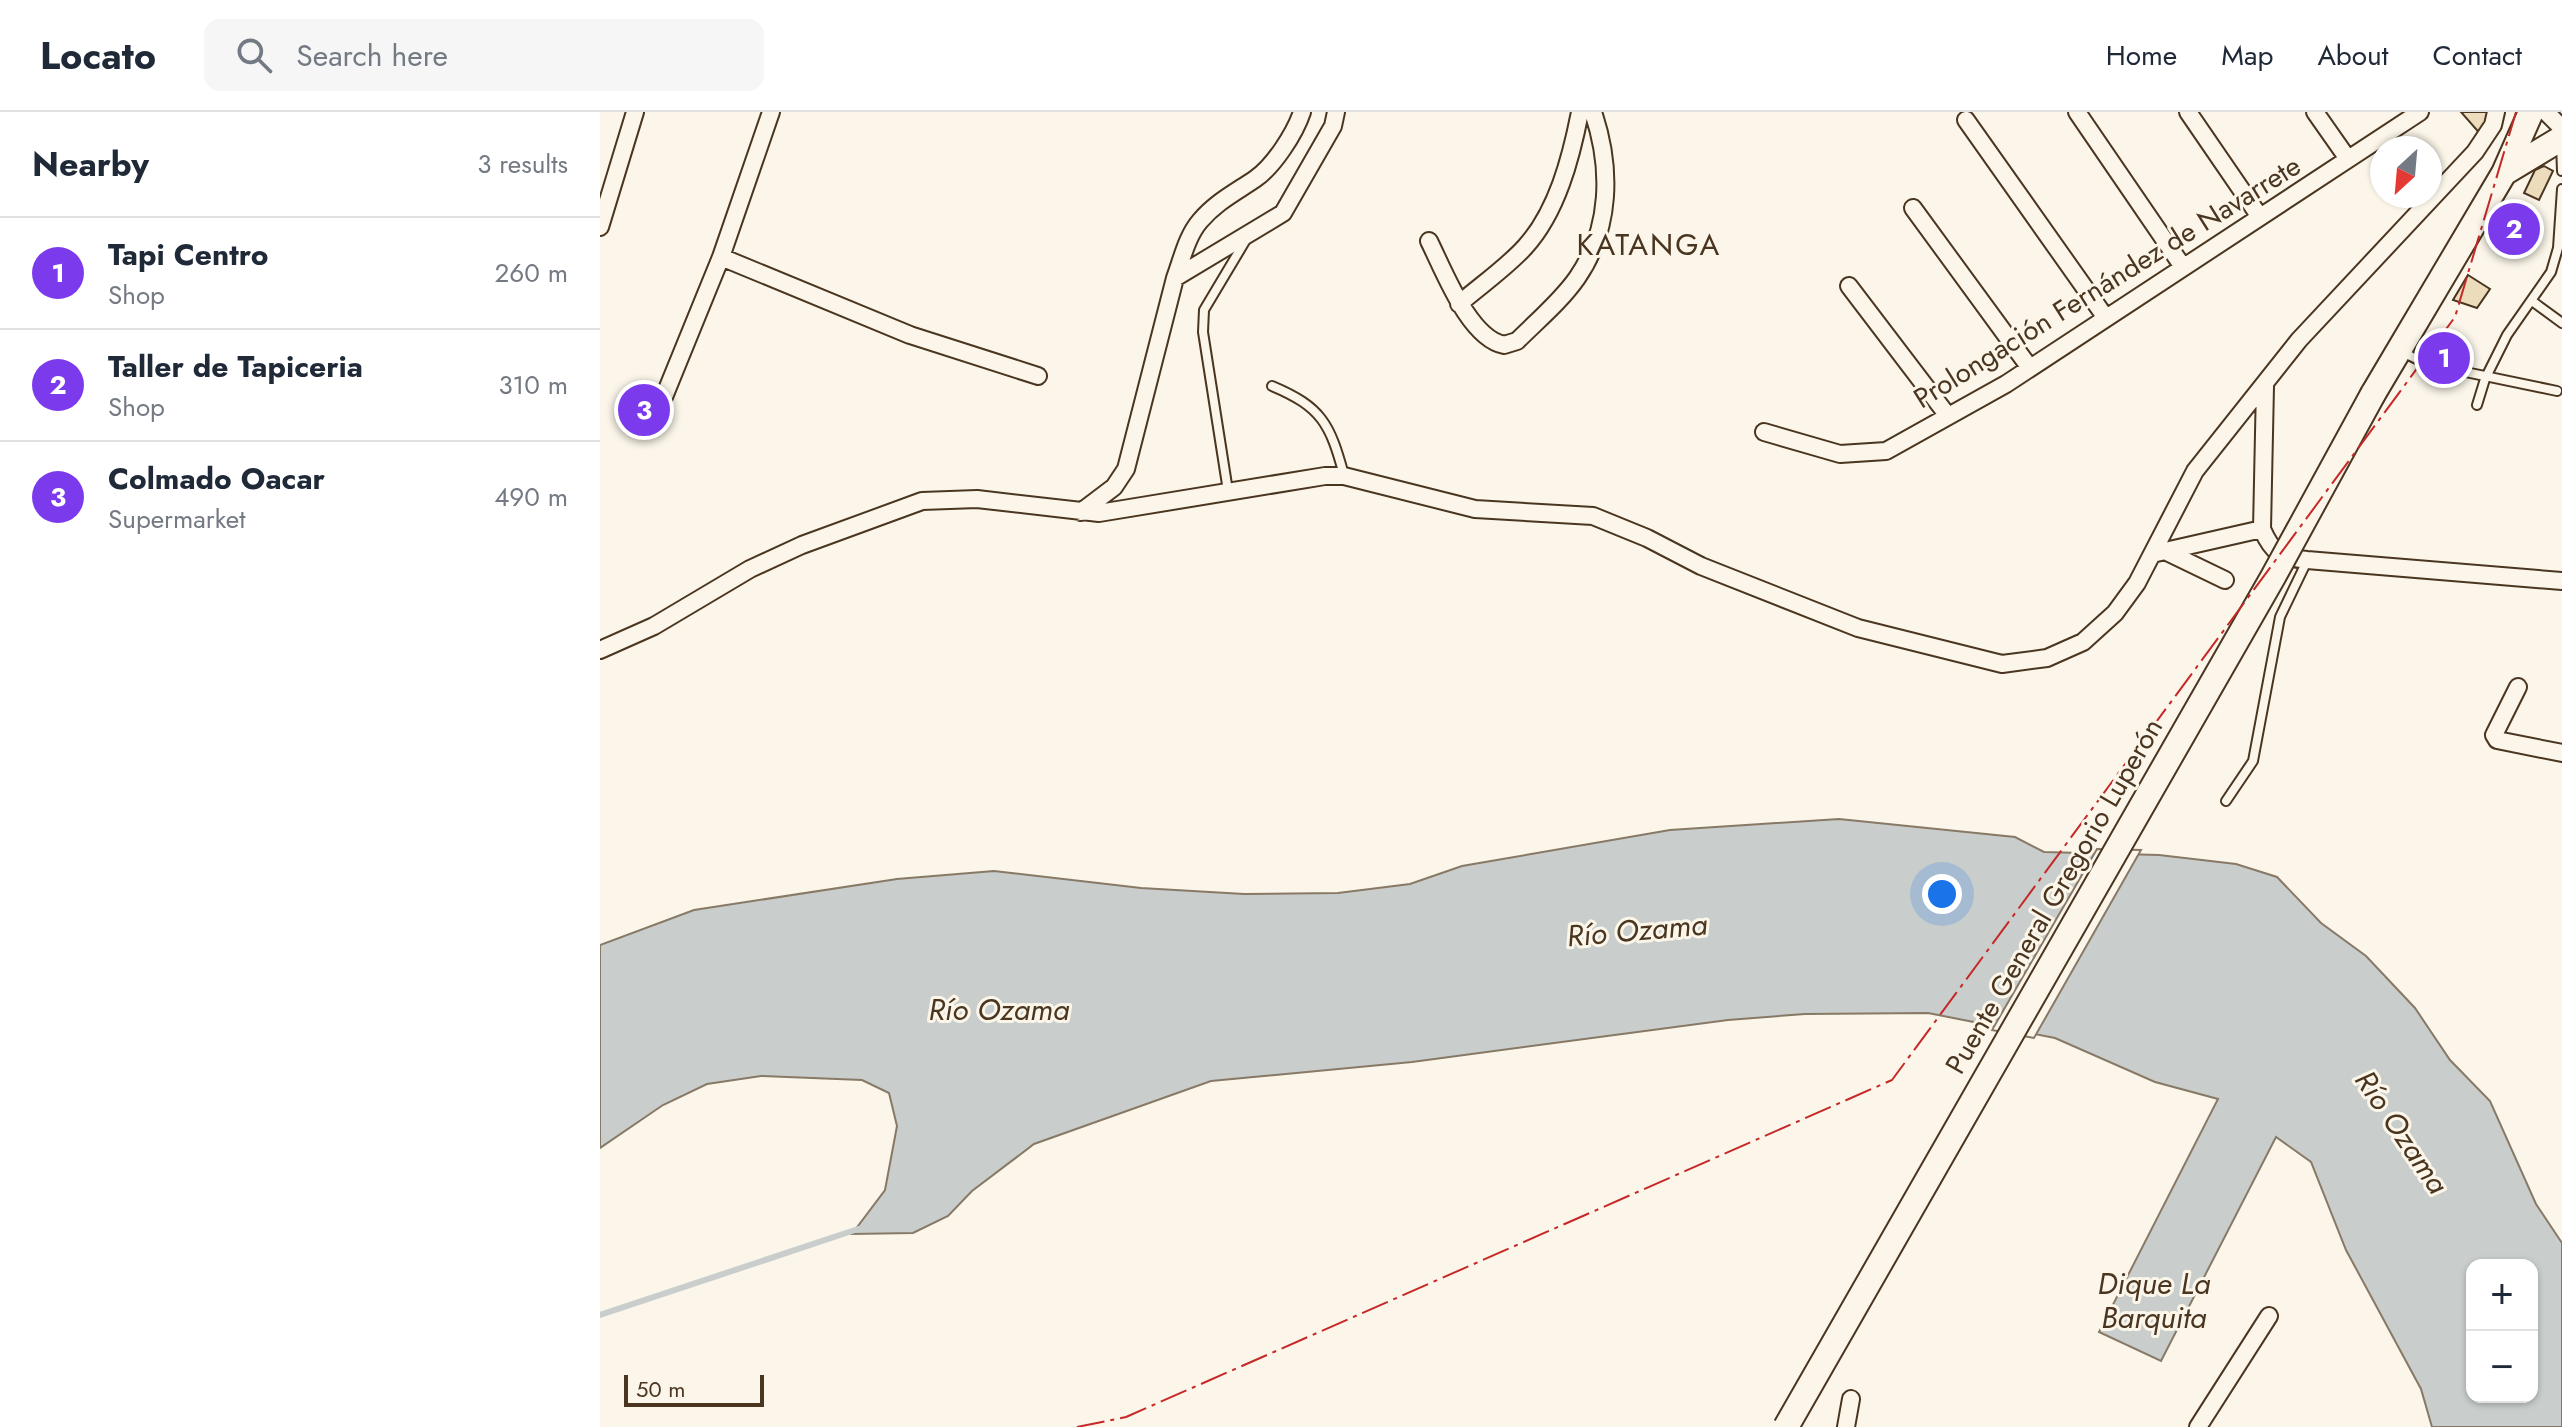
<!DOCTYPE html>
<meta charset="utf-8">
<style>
:root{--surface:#fff;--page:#f6f6f7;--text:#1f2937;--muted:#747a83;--line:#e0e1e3;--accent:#7c3aed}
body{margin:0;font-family:Jost,sans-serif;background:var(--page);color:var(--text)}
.controls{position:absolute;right:24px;bottom:24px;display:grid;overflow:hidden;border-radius:16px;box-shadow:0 2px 6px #0004}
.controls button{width:72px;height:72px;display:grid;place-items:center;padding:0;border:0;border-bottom:2px solid var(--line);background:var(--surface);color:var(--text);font:40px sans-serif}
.compass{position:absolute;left:1770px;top:24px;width:72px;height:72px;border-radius:50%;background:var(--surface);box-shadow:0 2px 6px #0004;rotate:206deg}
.scale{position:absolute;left:24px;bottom:20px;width:140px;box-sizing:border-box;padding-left:8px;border:4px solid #4a3520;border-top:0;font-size:22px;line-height:28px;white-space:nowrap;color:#4a3520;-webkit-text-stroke:6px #fbf6e9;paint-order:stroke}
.you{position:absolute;left:1342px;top:782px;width:28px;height:28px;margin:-20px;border:6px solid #fff;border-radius:50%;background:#1a73e8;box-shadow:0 0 0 12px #1a73e833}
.badge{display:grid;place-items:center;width:52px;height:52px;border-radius:50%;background:var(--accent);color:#fff;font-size:26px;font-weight:700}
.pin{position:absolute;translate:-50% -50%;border:4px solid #fff;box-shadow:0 2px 8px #0006}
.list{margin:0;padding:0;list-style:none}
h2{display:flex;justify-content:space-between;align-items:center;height:104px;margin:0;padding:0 32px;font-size:34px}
h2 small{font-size:26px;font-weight:400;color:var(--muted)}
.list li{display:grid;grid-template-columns:52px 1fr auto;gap:24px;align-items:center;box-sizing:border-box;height:112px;padding:0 32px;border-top:2px solid var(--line)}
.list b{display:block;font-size:30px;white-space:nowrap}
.list p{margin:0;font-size:26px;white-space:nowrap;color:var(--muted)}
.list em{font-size:26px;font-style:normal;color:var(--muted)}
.icon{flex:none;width:44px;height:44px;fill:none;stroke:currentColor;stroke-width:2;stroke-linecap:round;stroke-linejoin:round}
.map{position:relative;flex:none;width:1962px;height:1315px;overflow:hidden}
header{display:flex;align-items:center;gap:48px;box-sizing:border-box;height:112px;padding:0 40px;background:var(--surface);border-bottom:2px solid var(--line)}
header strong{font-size:38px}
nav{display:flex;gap:44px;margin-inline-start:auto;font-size:28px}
.search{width:560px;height:72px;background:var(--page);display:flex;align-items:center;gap:20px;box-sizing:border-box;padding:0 28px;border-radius:16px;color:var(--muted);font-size:30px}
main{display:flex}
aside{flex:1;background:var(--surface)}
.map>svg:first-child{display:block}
.water{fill:#c9cecd;stroke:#887966;stroke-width:2;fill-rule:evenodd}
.pier{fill:#fbf6e9;stroke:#887966;stroke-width:2}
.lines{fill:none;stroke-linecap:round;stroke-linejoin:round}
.stream{stroke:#c9cecd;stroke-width:6}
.building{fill:#ecdcbc;stroke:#4a3520;stroke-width:2}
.lane-casing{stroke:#4a3520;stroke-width:12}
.street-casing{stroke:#4a3520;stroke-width:20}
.secondary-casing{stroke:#4a3520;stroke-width:28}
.lane{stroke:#fbf6e9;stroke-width:8}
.street{stroke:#fbf6e9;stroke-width:16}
.secondary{stroke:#fbf6e9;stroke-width:24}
.secondary-bridge-casing{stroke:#4a3520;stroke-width:28;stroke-linecap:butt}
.secondary-bridge{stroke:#fbf6e9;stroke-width:24}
.power{stroke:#c62828;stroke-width:2;stroke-dasharray:28 6 4 6;stroke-linecap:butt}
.labels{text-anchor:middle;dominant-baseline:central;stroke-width:6;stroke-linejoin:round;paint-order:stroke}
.street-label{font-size:28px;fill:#4a3520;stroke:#fbf6e9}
.neighbourhood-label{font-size:30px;letter-spacing:2px;fill:#4a3520;stroke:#fbf6e9}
.water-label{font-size:30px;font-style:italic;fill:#4a3520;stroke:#fbf6e9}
</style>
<header>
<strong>Locato</strong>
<div class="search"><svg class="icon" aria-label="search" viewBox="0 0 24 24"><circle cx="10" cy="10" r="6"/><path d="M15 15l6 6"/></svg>Search here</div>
<nav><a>Home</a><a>Map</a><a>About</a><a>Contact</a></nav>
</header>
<main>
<aside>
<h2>Nearby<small>3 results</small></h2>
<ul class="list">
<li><span class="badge">1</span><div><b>Tapi Centro</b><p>Shop</p></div><em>260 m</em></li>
<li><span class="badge">2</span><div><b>Taller de Tapiceria</b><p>Shop</p></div><em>310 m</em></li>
<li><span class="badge">3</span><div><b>Colmado Oacar</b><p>Supermarket</p></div><em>490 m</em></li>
</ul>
</aside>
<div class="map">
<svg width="1962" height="1315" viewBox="0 0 1962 1315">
<rect width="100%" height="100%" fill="#fbf6e9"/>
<path class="water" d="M1239 707 1415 725 1444 740 1559 743 1636 752 1677 765 1721 811 1766 844 1815 896 1850 948 1890 989 1936 1092 1962 1131V1315H1832L1821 1277 1746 1138 1711 1050 1676 1025 1561 1249 1499 1220 1618 987 1555 970 1455 926 1328 901 1205 902 1128 908 812 950 611 969 434 1032 372 1079 348 1104 313 1121 252 1122 285 1078 297 1014 289 981 262 968 161 964 107 972 63 993 0 1036V833L94 798 297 767 394 759 541 776 644 782 738 781 810 772 862 754 1070 718ZM1872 1153H1932V1285H1872Z"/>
<path class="pier" d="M1497 737 1541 738 1434 926 1392 918Z"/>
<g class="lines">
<path class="stream" d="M0 1203 258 1117"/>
</g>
<path class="building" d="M1861 0H1893L1882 24Z
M1944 54 1953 59 1939 88 1924 81 1935 58Z
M1906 107 1927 117 1922 126 1902 116Z
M1868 163 1890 177 1877 196 1853 188Z
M1834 237 1855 244 1852 253 1835 248Z"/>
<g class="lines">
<defs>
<path id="lane" d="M1961 31 1962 59
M1932 189 1962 211
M1802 240 1827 252 1957 279
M672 274C722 295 730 312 744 363
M1877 293 1885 267 1907 223 1951 160 1958 136 1962 77
M628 379 603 220 604 198 647 126
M1626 689 1653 649 1680 505 1707 449"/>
<path id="street" d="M1477 0 1583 155
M1588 0 1660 105
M1715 0 1748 47
M1946 0 1962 16
M1366 8 1506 206
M1313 96 1430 256
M0 115 35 0
M829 129C844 159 869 226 904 233L917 229C937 209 961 189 977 166 1011 117 1012 56 993 0
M121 145 310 223 438 264
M575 166C582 147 587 124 600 109 616 90 636 80 655 67 674 54 695 21 702 0
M1249 174 1348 304
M859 192C881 173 906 156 925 135 957 100 971 46 980 0
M1665 274 1662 417C1673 442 1680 445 1707 448L1962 469
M57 302 121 145 171 0
M1164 320 1240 342 1286 339 1406 272 1820 0
M481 400 514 375 526 357 575 166 683 101 733 14 736 0
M1567 440 1625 468
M1552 442 1662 417
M0 538 54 514 150 457 202 433 322 389 377 387 499 401 725 364H744L875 397 993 404 1047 426 1101 454 1258 516 1402 552 1447 546 1483 530 1515 501 1537 471 1595 359 1699 228 1875 40 1893 13 1896 0
M1918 575 1894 623 1897 628 1962 641
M1246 1315 1251 1287
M1598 1315 1669 1204"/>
<path id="secondary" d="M1904 61 1962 26
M1773 282 1904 61 1931 0"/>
</defs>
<use href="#lane" class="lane-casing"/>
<use href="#street" class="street-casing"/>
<use href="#secondary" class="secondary-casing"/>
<use href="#lane" class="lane"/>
<use href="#street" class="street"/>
<use href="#secondary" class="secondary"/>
<defs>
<path id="secondary-bridge" d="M1186 1315 1673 465 1773 282"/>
</defs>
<use href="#secondary-bridge" class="secondary-bridge-casing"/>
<use href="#secondary-bridge" class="secondary-bridge"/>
<path class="power" d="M477 1315 526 1305 1292 968 1855 205 1916 0"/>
</g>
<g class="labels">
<g class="street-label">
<text transform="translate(1507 170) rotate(-32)">Prolongación Fernández de Navarrete</text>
<text transform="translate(1454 784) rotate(-60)">Puente General Gregorio Luperón</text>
</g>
<g class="neighbourhood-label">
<text x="1049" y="132">KATANGA</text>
</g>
<g class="water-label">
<text transform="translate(1037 818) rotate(-5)">Río Ozama</text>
<text x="399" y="897">Río Ozama</text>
<text transform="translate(1802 1020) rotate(56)">Río Ozama</text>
<text x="1554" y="1171">Dique La<tspan x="1554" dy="34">Barquita</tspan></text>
</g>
</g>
</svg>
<div class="controls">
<button>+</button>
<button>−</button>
</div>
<svg class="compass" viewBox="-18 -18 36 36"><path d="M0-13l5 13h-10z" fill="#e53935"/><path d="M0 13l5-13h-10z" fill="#747a83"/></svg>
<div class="scale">50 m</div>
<div class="you"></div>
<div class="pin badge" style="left:1844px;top:246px">1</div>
<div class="pin badge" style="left:1914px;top:117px">2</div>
<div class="pin badge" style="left:44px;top:298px">3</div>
</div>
</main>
